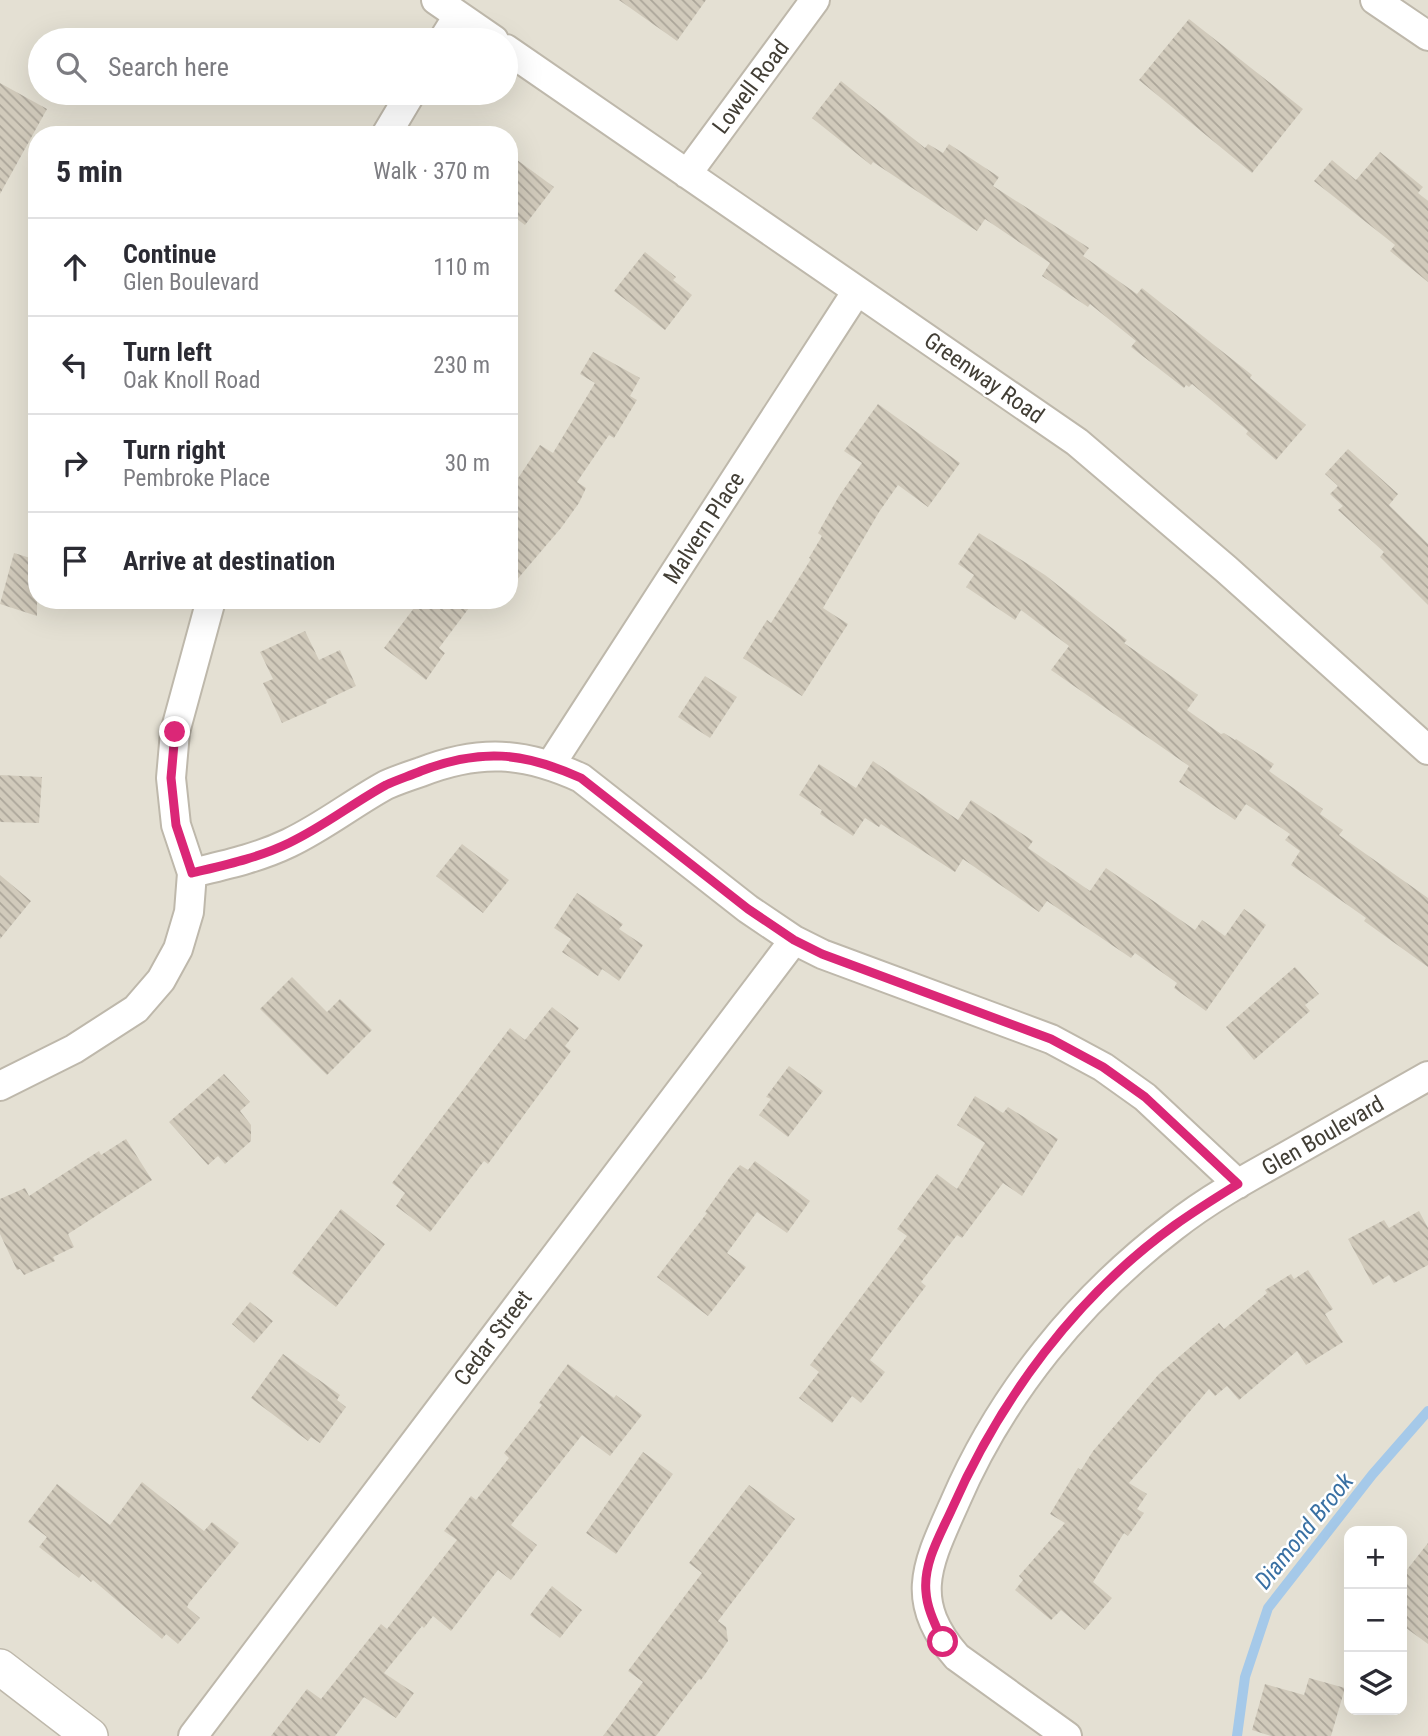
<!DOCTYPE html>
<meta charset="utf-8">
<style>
:root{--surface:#fff;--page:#f2f2f3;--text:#2b2b33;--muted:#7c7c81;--line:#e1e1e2}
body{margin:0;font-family:"Roboto Condensed",sans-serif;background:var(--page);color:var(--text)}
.controls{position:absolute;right:21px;bottom:21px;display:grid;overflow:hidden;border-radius:14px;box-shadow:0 7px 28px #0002}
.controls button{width:63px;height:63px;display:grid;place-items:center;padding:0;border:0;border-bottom:2px solid var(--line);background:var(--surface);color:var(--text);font:35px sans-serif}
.stop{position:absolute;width:21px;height:21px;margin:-16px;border:5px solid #db2777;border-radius:50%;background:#fff}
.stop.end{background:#db2777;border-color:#fff;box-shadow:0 2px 7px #0008}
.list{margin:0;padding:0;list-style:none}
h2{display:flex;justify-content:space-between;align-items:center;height:91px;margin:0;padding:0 28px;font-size:30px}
h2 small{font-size:23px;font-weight:400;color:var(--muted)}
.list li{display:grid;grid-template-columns:46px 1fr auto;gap:21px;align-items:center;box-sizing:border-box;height:98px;padding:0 28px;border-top:2px solid var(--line)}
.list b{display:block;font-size:26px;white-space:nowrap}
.list p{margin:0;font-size:23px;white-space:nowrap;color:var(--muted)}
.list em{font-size:23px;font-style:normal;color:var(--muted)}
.icon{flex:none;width:38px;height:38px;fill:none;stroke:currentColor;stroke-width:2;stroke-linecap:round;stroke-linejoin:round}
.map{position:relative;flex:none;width:1428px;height:1736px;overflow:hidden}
.search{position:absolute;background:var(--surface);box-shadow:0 7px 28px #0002;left:28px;top:28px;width:490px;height:77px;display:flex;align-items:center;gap:18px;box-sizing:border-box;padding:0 24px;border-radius:38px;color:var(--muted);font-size:26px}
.panel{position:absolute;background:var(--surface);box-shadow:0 7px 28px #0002;left:28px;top:126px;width:490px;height:483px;border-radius:28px}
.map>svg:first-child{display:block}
.residential{fill:#e4e0d3;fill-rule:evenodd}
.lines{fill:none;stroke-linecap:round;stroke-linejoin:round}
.stream{stroke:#a5c9e9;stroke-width:10}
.building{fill:url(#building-back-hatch)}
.minor-casing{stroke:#beb8ab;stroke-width:32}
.tertiary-casing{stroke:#beb8ab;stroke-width:38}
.minor{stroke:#fff;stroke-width:28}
.tertiary{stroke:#fff;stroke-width:35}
.route{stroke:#db2777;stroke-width:9}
.labels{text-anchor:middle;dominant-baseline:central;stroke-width:5;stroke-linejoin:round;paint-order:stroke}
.street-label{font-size:23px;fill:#423e35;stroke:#fff}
.water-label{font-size:24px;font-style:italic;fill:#3970a3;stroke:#fff}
</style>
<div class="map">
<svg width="1428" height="1736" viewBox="0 0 1428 1736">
<defs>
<pattern id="building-back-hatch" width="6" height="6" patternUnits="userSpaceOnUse" patternTransform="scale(1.75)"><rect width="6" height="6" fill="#d1cabb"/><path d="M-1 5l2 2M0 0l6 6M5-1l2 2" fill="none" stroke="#aba599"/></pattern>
</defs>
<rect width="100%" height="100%" fill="#f0eee5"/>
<path class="residential" d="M0 0H1428V1736H0ZM40 40H506V93H40ZM37 135H509V600H37ZM1349 1531H1402V1710H1349Z"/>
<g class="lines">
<path class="stream" d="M1237 1736 1245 1677 1268 1608 1372 1475 1428 1411"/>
</g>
<path class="building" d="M619 0H706L677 41Z
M1189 19 1303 109 1252 173 1139 80Z
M841 81 925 148 928 144 943 153 949 144 999 177 993 186 1089 248 1083 256 1137 294 1142 288 1252 375 1250 378 1306 425 1276 460 1246 434 1248 431 1192 384 1189 387 1186 385 1184 388 1131 347 1136 341 1090 304 1088 307 1042 276 1050 263 985 219 977 231 873 162 871 165 812 118Z
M0 83 47 109 0 194Z
M1380 152 1423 187 1418 193 1428 201V282L1390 251 1395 245 1314 181 1332 160 1356 180Z
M509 154 554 187 525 225 509 213Z
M645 252 676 277 673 280 692 295 665 330 614 291Z
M593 352 640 378 630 396 637 400 614 438 609 435 577 482 586 488 579 503 561 528 509 589V492L540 445 553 453 595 383 580 374Z
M878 404 960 463 928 507 898 485 879 512 823 608 848 624 802 696 743 658 767 620 771 623 811 559 809 558 822 536 818 533 839 496 862 463 844 451Z
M1348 449 1398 494 1389 505 1428 544V605L1380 557 1384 552 1338 510 1343 506 1330 494 1338 486 1325 474Z
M979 533 1045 575 1127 640 1124 643 1198 695 1187 710 1221 734 1224 733 1235 740 1236 739 1274 764 1269 771 1323 809 1320 814 1343 830 1339 835 1428 898V967L1364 921 1366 918 1291 865 1300 851 1285 840 1290 834 1246 804 1235 820 1179 782 1189 766 1051 670 1069 646 1021 610 1015 620 966 587 974 575 958 564Z
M14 553 37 560V616L0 604Z
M420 600H475L439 648 445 653 426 680 384 648Z
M305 631 319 660 340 650 356 686 326 700 327 703 282 723 263 683 273 679 260 652Z
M705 676 737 697 710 738 678 717Z
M873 761 958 820 971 800 1033 841 1028 848 1090 891 1106 868 1195 930 1202 920 1225 936 1244 909 1266 925 1206 1011 1174 988 1177 983 1135 953 1131 958 1047 901 1039 912 963 859 955 872 881 824 879 827 865 818 853 836 820 814 822 810 799 795 819 764 856 788Z
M0 775 42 777 39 823 0 822Z
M462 844 509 880 483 913 436 876Z
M0 875 31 901 0 939Z
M577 893 623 924 619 929 643 945 619 981 602 969 598 976 562 952 571 939 554 928Z
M1295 967 1319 994 1305 1005 1310 1011 1254 1060 1226 1027Z
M292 977 327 1012 340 999 372 1030 327 1075 260 1009Z
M552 1007 579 1028 565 1046 571 1051 488 1164 484 1161 430 1232 396 1206 405 1193 392 1183 510 1028 525 1040Z
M789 1066 823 1091 788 1137 759 1115 771 1099 766 1097Z
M224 1074 250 1102 240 1111 251 1125V1141L225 1164 218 1156 208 1165 169 1122Z
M975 1096 1003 1113 1008 1107 1058 1139 1022 1196 1003 1183 962 1238 957 1235 921 1282 926 1286 870 1360 885 1372 861 1403 852 1396 832 1423 799 1398 819 1372 810 1365 907 1236 897 1229 937 1174 957 1189 985 1143 957 1125Z
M126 1139 152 1180 68 1234 74 1247 53 1257 55 1261 24 1275 20 1269 17 1270 0 1234V1199L25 1188 29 1196 99 1151 101 1155Z
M755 1161 810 1201 787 1233 757 1212 727 1253 746 1267 708 1316 657 1277 707 1213 705 1212 733 1173 740 1165 748 1170Z
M341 1209 385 1244 336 1307 292 1273Z
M1419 1211 1428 1228V1265L1394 1283 1389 1275 1373 1285 1348 1239 1384 1220 1389 1228Z
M1308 1270 1333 1309 1325 1314 1343 1342 1306 1365 1297 1351 1239 1400 1227 1386 1215 1396 1209 1389 1129 1483 1147 1494 1137 1509 1144 1513 1128 1536 1124 1533 1093 1582 1112 1598 1085 1630 1061 1610 1051 1620 1015 1590 1023 1580 1019 1576 1065 1523 1050 1514 1078 1468 1081 1470 1093 1451 1159 1374 1208 1332 1219 1323 1224 1329 1267 1293 1265 1290 1291 1274 1294 1279Z
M250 1302 273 1321 254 1343 232 1324Z
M283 1354 340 1395 337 1400 346 1407 320 1443 311 1437 308 1441 251 1398Z
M568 1364 614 1398 616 1395 642 1415 610 1456 582 1435 511 1525 537 1545 511 1580 498 1570 451 1631 433 1616 424 1628 422 1626 384 1673 414 1693 396 1718 364 1697 335 1736H271L307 1689 321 1699 381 1624 387 1629 457 1540 444 1531 471 1496 476 1500 509 1458 504 1453 542 1405 539 1403Z
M643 1452 673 1474 616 1554 586 1533Z
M142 1482 204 1531 212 1522 239 1543 189 1603 187 1607 200 1618 178 1644 166 1634 162 1639 93 1580 91 1582 82 1574 79 1578 39 1547 47 1537 28 1522 57 1484 110 1525Z
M749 1485 795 1519 718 1621 726 1627 728 1641 701 1680 699 1679 656 1736H603L643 1682 628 1671 702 1573 689 1563Z
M1428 1543V1644L1402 1625V1576Z
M552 1586 582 1610 560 1638 530 1615Z
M1309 1678 1345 1688 1331 1736H1271L1252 1730 1265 1684 1304 1695Z"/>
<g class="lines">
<defs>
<path id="minor" d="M436 0 494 40
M1375 0 1428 36
M443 40 458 16
M506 49 1077 442 1226 569 1428 750
M386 135 411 93
M687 174 815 0
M551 764 857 291
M192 873C225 865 258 858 289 843 323 827 353 803 386 785 397 780 409 776 421 772 480 749 524 752 581 778L748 909 794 940 822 954 1051 1039 1103 1067 1145 1097 1238 1184
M0 1086 74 1049 136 1009 161 980 178 949 189 912 192 873 176 825 171 778 175 732 211 600
M193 1736 794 940
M1067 1736 957 1657C907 1600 928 1563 955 1502 1002 1393 1079 1299 1173 1227 1207 1200 1247 1178 1285 1157 1333 1130 1380 1103 1428 1076"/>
<path id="tertiary" d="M0 1667 90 1736"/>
</defs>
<use href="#minor" class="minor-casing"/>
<use href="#tertiary" class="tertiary-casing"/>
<use href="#minor" class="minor"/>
<use href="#tertiary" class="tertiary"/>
</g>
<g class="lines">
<path class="route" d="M175 732 171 778 176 825 192 873C225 865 258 858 289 843 323 827 353 803 386 785 397 780 409 776 421 771 481 748 523 752 581 778L748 909 794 940 822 954 1051 1039 1103 1067 1145 1097 1238 1184C1217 1197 1196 1210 1175 1225 1076 1296 1000 1399 951 1511 940 1535 923 1564 926 1592 927 1609 936 1626 943 1642"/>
</g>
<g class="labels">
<g class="street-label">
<text transform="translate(751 87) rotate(-53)">Lowell Road</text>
<text transform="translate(984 378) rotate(35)">Greenway Road</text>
<text transform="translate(704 528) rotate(-57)">Malvern Place</text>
<text transform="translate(1323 1136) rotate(-30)">Glen Boulevard</text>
<text transform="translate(493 1338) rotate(-53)">Cedar Street</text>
</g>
<g class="water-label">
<text transform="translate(1304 1531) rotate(-51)">Diamond Brook</text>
</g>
</g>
</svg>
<div class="controls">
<button>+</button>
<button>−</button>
<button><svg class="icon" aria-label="layers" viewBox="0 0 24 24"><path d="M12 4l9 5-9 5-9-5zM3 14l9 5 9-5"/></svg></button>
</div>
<div class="stop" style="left:943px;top:1642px"></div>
<div class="stop end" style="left:175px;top:732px"></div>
<div class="search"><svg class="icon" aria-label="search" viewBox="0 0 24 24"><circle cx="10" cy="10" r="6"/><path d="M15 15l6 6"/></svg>Search here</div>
<section class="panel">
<h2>5 min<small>Walk · 370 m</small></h2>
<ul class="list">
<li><svg class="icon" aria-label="ahead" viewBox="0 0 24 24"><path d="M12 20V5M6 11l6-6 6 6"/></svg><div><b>Continue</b><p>Glen Boulevard</p></div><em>110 m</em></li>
<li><svg class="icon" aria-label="left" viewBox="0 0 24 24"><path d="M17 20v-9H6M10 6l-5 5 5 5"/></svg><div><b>Turn left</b><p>Oak Knoll Road</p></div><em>230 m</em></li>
<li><svg class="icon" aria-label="right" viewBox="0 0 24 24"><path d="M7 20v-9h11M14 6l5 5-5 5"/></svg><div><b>Turn right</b><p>Pembroke Place</p></div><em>30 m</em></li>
<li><svg class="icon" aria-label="arrive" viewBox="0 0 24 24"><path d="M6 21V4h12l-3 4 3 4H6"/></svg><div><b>Arrive at destination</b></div></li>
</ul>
</section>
</div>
